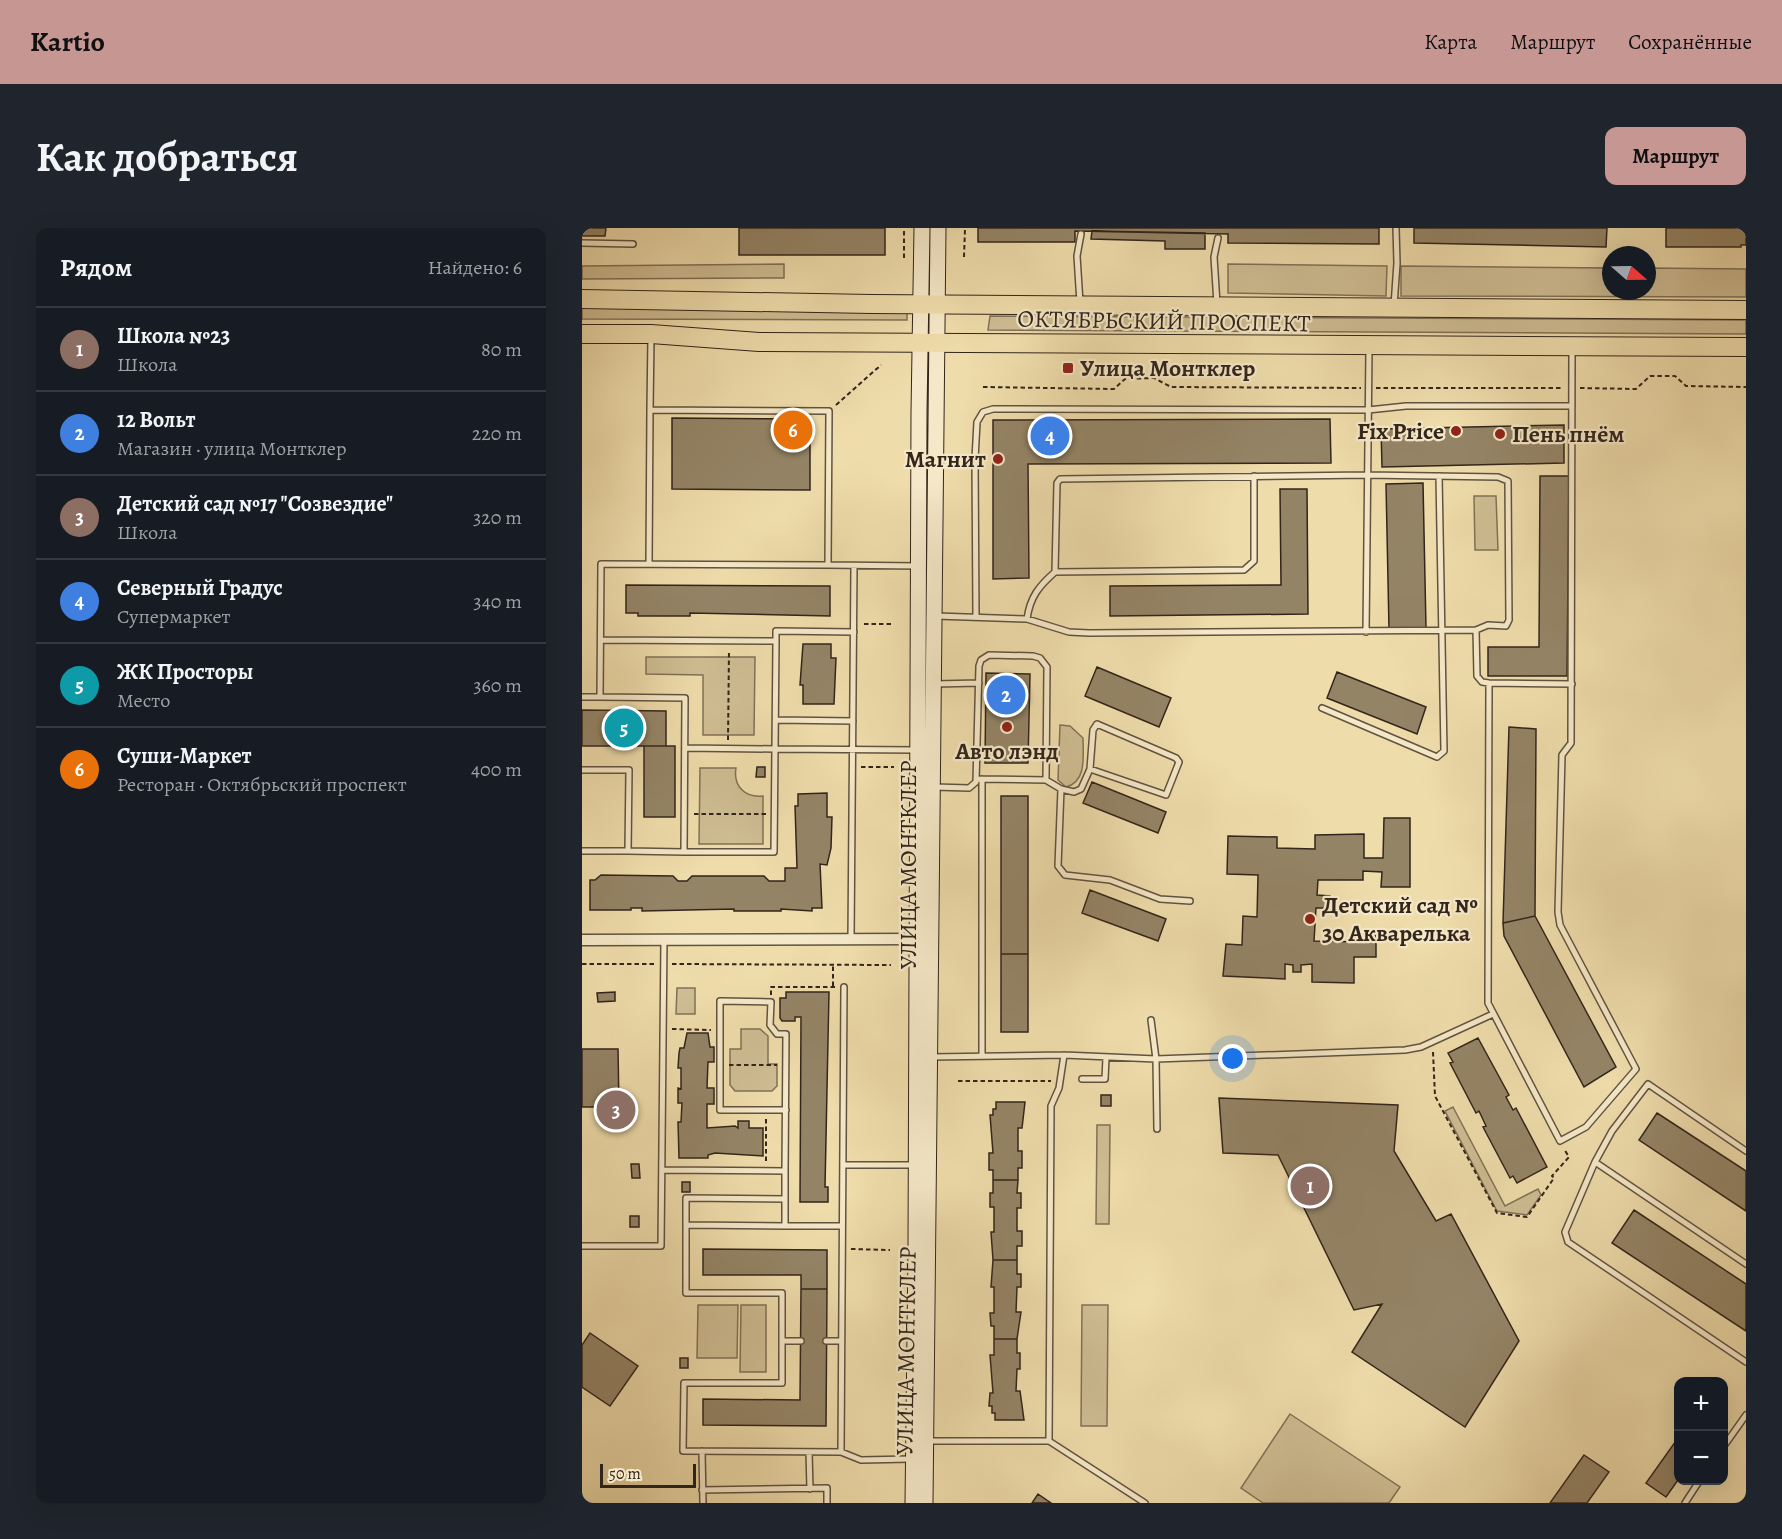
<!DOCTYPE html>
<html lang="ru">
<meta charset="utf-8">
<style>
:root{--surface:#171b24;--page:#20242c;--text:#f1f3f6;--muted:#9ea1a6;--line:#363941;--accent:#c59692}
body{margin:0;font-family:Alegreya,serif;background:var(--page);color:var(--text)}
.controls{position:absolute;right:18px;bottom:18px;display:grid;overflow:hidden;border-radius:12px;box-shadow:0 6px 24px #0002}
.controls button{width:54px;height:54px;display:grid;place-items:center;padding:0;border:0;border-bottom:2px solid var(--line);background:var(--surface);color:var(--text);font:30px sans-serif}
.compass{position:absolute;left:1020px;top:18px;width:54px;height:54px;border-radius:50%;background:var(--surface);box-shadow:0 6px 24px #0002;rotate:110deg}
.scale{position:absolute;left:18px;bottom:15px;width:96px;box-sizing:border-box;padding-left:6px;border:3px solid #32251b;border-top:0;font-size:16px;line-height:21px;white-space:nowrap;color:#32251b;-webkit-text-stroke:4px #f5e8c8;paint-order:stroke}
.you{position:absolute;left:651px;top:831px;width:21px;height:21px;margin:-15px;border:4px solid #fff;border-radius:50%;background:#1a73e8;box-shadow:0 0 0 9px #1a73e833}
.badge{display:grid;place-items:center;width:39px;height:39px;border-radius:50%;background:var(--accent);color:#fff;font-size:20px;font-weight:700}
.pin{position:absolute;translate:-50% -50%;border:3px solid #fff;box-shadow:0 2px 6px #0006}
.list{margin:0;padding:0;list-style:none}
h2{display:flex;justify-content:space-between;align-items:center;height:78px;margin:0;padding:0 24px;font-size:26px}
h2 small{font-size:20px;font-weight:400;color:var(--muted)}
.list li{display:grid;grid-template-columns:39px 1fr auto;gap:18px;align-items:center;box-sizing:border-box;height:84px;padding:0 24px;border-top:2px solid var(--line)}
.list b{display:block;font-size:22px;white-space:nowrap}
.list p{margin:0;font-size:20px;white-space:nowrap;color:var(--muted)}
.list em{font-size:20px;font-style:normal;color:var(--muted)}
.map{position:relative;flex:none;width:1164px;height:1275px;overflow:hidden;border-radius:12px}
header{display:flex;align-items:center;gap:36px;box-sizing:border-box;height:84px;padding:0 30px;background:var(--accent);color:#111}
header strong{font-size:28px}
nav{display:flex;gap:33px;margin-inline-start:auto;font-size:21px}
.intro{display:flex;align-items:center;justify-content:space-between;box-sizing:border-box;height:144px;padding:0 36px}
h1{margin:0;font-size:42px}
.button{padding:15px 27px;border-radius:12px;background:var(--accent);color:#111;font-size:21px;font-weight:700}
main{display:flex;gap:36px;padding:0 36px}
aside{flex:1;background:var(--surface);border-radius:12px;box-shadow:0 6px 24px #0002}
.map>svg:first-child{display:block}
.green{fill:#cfbd93;stroke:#807157;stroke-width:1.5}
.building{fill:#948466;stroke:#32251b;stroke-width:1.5}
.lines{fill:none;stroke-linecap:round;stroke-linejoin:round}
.lane-casing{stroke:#61533f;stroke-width:8}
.street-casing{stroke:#61533f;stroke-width:13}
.secondary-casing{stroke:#32251b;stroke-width:17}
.primary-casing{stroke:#32251b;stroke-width:20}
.path{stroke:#32251b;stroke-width:2;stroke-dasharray:4.5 3;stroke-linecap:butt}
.lane{stroke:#f5e8c8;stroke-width:5}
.street{stroke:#f5e8c8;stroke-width:10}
.secondary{stroke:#f5e8c8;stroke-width:15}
.primary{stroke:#efdcab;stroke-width:18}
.poi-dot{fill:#8f2418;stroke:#f5e8c8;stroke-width:2}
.labels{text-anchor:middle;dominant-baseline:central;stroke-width:4.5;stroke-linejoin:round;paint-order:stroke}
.street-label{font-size:24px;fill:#32251b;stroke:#f5e8c8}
.poi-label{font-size:24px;font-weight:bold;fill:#32251b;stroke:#f5e8c8;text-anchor:start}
</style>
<header>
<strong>Kartio</strong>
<nav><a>Карта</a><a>Маршрут</a><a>Сохранённые</a></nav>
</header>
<div class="intro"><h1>Как добраться</h1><a class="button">Маршрут</a></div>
<main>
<aside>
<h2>Рядом<small>Найдено: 6</small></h2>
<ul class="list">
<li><span class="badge" style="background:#8d6e63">1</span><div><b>Школа №23</b><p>Школа</p></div><em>80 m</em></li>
<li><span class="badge" style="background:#3f7fe0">2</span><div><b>12 Вольт</b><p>Магазин · улица Монтклер</p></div><em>220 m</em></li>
<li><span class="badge" style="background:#8d6e63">3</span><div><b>Детский сад №17 &quot;Созвездие&quot;</b><p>Школа</p></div><em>320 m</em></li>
<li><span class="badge" style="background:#3f7fe0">4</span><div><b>Северный Градус</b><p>Супермаркет</p></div><em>340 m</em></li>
<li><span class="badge" style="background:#0f9aa8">5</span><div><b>ЖК Просторы</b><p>Место</p></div><em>360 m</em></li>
<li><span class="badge" style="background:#e8710a">6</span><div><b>Суши-Маркет</b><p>Ресторан · Октябрьский проспект</p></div><em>400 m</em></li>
</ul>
</aside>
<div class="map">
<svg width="1164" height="1275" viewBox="0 0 1164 1275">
<rect width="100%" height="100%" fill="#efdcab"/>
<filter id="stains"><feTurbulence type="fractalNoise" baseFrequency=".00333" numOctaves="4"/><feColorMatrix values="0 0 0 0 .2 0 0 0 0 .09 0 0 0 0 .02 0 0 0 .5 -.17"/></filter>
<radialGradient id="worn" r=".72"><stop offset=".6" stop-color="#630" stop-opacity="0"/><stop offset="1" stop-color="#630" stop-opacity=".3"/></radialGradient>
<path class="green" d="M202 36V50L0 51V38Z
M646 36 805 38 804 68 646 65Z
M819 38 1029 40V63H1065V40L1164 41V69L819 68Z
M0 79 325 81V92L0 91Z
M408 88 1164 92V106L406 102Z
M892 268H914L916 322H893Z
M64 429H173L172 507H121V447L64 446Z
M478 497 488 498 501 510C501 528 505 554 484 559L476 552Z
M118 540H154C151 558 163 570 181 568V616H117Z
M95 760H113V786H94Z
M159 801H178L186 808V836H195V858L190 863H153L148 857V821H159Z
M871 879 923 978 956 961 959 967 945 987 915 983 863 883Z
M515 897H528L527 996H514Z
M116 1077H156L155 1130H115Z
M159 1077H184V1144H158Z
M500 1077H526L525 1198H499Z
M708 1186 818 1259 807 1275H681L659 1260Z"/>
<path class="building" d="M0 0H24L23 8H0Z
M157 0H303V27H157Z
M396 0H797V16L646 15V6L493 3V14H396Z
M832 0H1025L1024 19 832 15Z
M1084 0H1164V17H1159V19H1084Z
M510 3 623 5V21H583V13L509 11Z
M90 190 228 191V262L90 261Z
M748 191 749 235 446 236 447 350 411 351V192Z
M982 197V235L800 239 799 201Z
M958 248H987L985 448H906V419H957Z
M841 255 844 400 807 401 804 256Z
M698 261H725L726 386 528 388V358L699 357Z
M44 357 248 358V388L108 385V388H56V385H44Z
M221 416H249V430H254L252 476H221V457H218Z
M515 439 589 470 577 499 503 468Z
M755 444 844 479 835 506 745 470Z
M404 445 448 446 446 535H403Z
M0 482 84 483V518H0Z
M927 499 954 501 953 688 921 695Z
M62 518H93V589H62Z
M175 539H183V549H174Z
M510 554 584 584 576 605 501 575Z
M245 565V589H250L249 620 245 637 238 636 240 680H230V683L199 681V683H152V681L60 683V680H49V682H8V652H13L19 647 91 648 96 653H105L110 648H182L187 653H203V640H215L213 578H216V566Z
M419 568H446V726H419Z
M802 590H828V659H799L800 644 781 643V652H736L735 667 748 668V680H734L732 713 781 714 782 703H794V729H772V755L730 754V736L719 737V744H711V737L703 736V751L641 748 644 716 660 717 661 688 675 689 676 647 645 646 646 608 695 609V620L733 621V607L782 606V630H801Z
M508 662 584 691 576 713 500 685Z
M953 688 1034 839 1002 859 922 708 921 695Z
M419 726H446V804H419Z
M33 764V773L16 774 15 765Z
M204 764H247L243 959H246V974H218L219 789H213V793H200L198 790V770H204Z
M105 805H126L128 819H132V834H126L125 860H132V876H125V900L153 898 156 900V893H167V900H181V928L133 925 126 927V930H97L96 894H99L100 875H96V860L99 861V840H96L97 825 98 820H102Z
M896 810 927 867 924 869 931 882 934 880 965 939 935 955 931 948 928 950 901 899 904 898 897 883 894 885 868 835 871 834 866 825Z
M0 821H36L37 879H0Z
M519 867H529V878H519Z
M637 870 816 877 812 923 854 993 869 986 937 1113 883 1199 770 1124 800 1076 772 1082 696 927 641 925Z
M414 874H443L440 900H436V923H440V940H436V952H411V942H407V925H411L408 887H411V881H414Z
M1075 885 1164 943V983L1057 912Z
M49 936H57L58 950H50Z
M411 952H436L435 965H439V980H435V1003H440V1018H435V1032H411L409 1004H412V979H408V965H411Z
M100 954H108V964H100Z
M1052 982 1164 1056V1103L1030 1015Z
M48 988H57V999H48Z
M121 1021 245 1022V1061H219V1047H121Z
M411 1032H435V1046H439V1059H435L434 1084H439L435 1111H412V1098H409L408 1085H412V1059H409Z
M219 1061H245L244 1198 121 1197V1171L218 1172Z
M8 1105 56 1138 28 1178 0 1159V1117Z
M412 1111H435V1125H438V1141H435L434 1163H438L442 1192H413V1185H410V1178H407L408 1165H411L408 1127H412Z
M98 1130H106V1140H98Z
M1096 1210V1252L1084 1269 1064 1255Z
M1002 1227 1027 1244 1005 1275H968Z
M456 1266 469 1275H450Z"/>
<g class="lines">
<defs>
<path id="lane" d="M0 15 51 16
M498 75 495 28 499 6
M635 76 632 29 636 10
M812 78 815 35 814 0
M69 108 68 182 247 183 246 337 336 338
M67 336 68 182
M473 344 662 342 672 333V248
M354 388 445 391C448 369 457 358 473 344L475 255 478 251 785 247 916 249 926 253 927 392 924 398 906 397 894 402 895 448 900 454 907 455 990 456
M394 389 393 231 395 194 401 184 411 181 786 182 824 178H990
M445 391 487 404 507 405 894 402
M784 404 787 120
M19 412 194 413 193 521 335 522
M194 413V403L272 404
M907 455 906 775 978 913 1004 899 1054 841 978 697 976 684 980 527 989 515 990 121
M353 456 397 455
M0 469H18
M740 480 855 529 862 523 857 248
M194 492 271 493
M0 542H47L46 623H0
M395 551 464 552 479 561 476 638 483 647 528 652 578 671 608 673
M400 551V828
M352 559 387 560 394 554 397 438 399 432 407 427 451 428 458 430 465 439 464 552
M479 561 492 564 499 561 508 541 584 567 597 534 594 530 515 496 511 502 508 541
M46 623 102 624 103 470 18 469 19 336 246 337
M102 624H192L193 521 103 520
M269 711 272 338
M569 792 574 831 575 901
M349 829 482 827 574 831 823 822 839 819 911 786
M500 851H523L524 830
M1164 923 1066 856 1030 903 1013 934 1164 1036
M1013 934 983 1004 986 1014 1164 1134
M261 937H332
M80 942 203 943 204 806H195L188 797 189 774 138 773V882H204
M203 943V998H260
M203 971 104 970V1065H200V1155H102L101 1223 259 1224 279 1232 329 1231
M104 997 203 998
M0 1018H79L82 711
M200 1113H219
M244 1113H259
M345 1213H467L469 878 477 860 482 827
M467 1213 563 1275
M1142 1218 1164 1187
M120 1223 121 1275
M227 1224 228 1261
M259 1224 262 759
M120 1262 245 1260V1275
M1103 1275 1118 1252"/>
<path id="street" d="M0 712 335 711"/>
<path id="secondary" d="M331 1275 334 1021 337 184 340 0
M343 1275 356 0"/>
<path id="primary" d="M0 71 290 76 1164 82
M0 106H69L177 114 1164 119"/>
</defs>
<use href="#lane" class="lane-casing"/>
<use href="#street" class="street-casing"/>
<use href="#secondary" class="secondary-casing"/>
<use href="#primary" class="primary-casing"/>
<path class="path" d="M382 29 383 0
M322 30V0
M401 159 532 161 543 151 572 150 589 159 779 160
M794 160H980
M998 160 1054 161 1068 148H1093L1104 158 1164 159
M254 177 299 137
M282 396H312
M146 512 147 422
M279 539H312
M112 586H184
M0 736H72
M90 736 309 737
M251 758V737
M189 767V759H253
M90 801 129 802
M851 824 853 868 915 985 945 989 972 950 970 948 987 929 982 921
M147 837H195
M376 853H469
M184 933V891
M269 1021 308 1022"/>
<use href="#lane" class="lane"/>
<use href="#street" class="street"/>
<use href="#secondary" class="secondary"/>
<use href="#primary" class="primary"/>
</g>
<g class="poi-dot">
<rect x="480" y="134" width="12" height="12" rx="3"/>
<circle cx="874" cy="203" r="6"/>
<circle cx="918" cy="206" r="6"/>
<circle cx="416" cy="231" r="6"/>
<circle cx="425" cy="499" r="6"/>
<circle cx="728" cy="691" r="6"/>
</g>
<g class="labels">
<g class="street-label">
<text transform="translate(582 93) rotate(1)">ОКТЯБРЬСКИЙ ПРОСПЕКТ</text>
<text transform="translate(326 637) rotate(-90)">УЛИЦА МОНТКЛЕР</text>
<text transform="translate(324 1123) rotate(-89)">УЛИЦА МОНТКЛЕР</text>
</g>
<g class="poi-label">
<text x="498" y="140">Улица Монтклер</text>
<text x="862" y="203" text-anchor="end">Fix Price</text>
<text x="930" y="206">Пень пнём</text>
<text x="404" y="231" text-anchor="end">Магнит</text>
<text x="425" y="523" text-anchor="middle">Авто лэнд</text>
<text x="740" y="677">Детский сад №<tspan x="740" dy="28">30 Акварелька</tspan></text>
</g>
</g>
<rect width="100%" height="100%" filter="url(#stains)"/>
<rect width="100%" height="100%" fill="url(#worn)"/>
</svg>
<div class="controls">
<button>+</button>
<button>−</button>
</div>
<svg class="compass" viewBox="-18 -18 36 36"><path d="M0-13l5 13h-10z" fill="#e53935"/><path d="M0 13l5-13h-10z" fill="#9ea1a6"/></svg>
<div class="scale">50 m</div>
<div class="you"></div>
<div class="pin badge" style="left:728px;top:958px;background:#8d6e63">1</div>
<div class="pin badge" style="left:424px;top:467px;background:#3f7fe0">2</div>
<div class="pin badge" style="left:34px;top:882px;background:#8d6e63">3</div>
<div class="pin badge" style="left:468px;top:208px;background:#3f7fe0">4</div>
<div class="pin badge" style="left:42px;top:500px;background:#0f9aa8">5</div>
<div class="pin badge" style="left:211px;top:202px;background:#e8710a">6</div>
</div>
</main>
